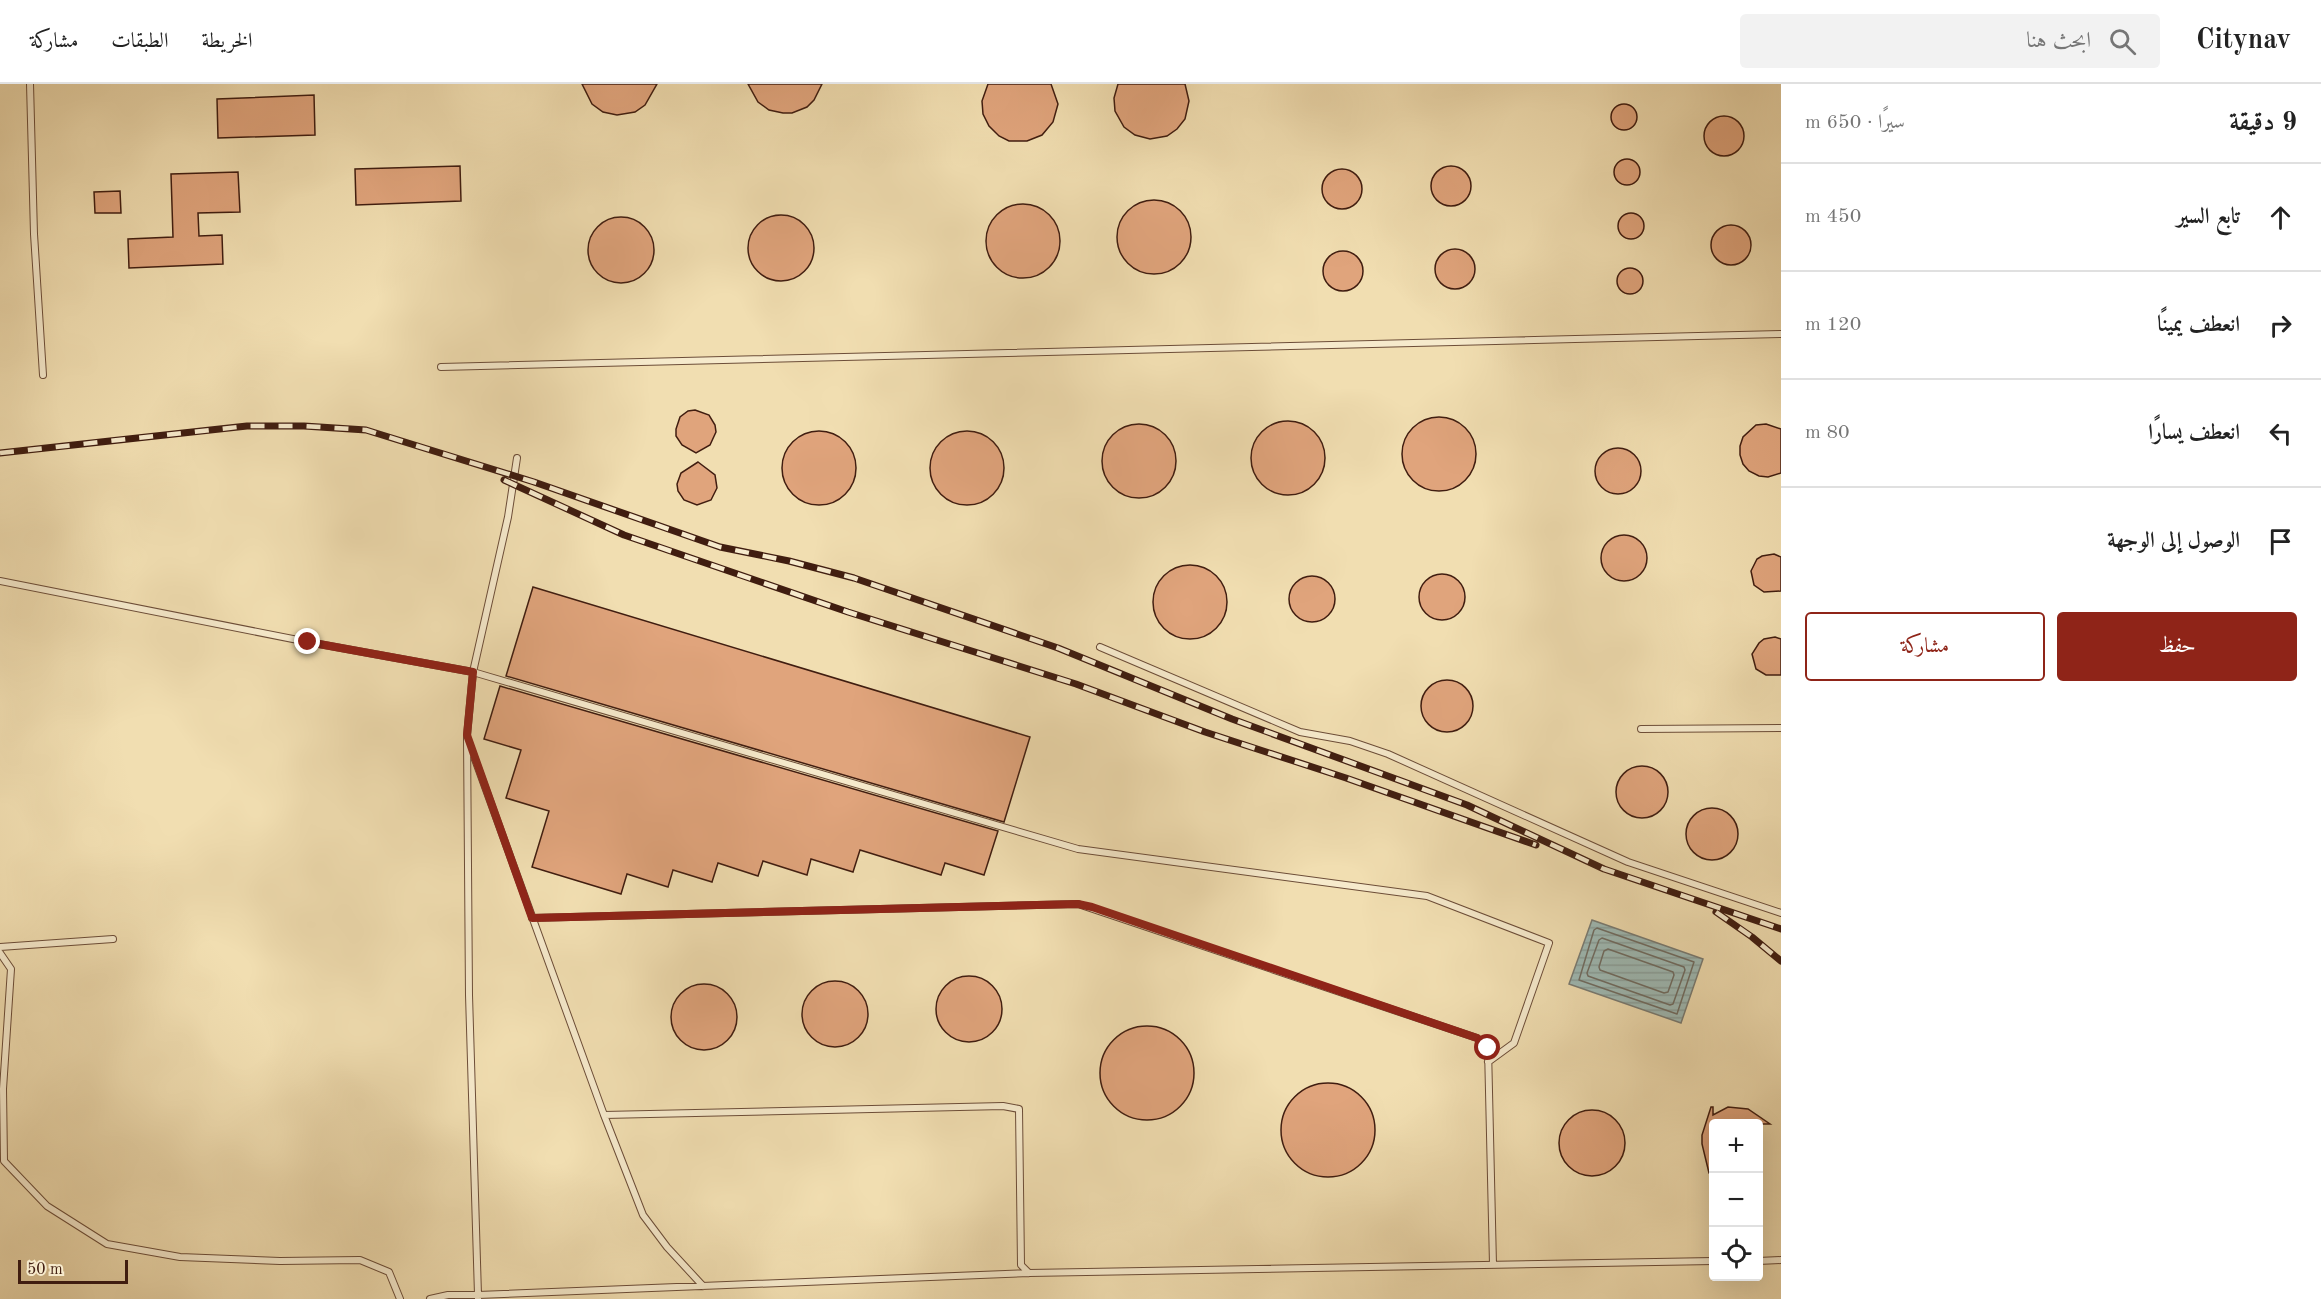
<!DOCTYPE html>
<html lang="ar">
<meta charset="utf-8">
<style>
:root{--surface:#fff;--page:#f2f2f2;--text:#222;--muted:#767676;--line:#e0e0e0;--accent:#8f2418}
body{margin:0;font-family:"Old Standard TT",Amiri,serif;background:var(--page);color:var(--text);direction:rtl}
.controls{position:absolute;right:18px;bottom:18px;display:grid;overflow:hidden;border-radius:6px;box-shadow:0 6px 24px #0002}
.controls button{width:54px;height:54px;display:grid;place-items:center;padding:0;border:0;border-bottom:2px solid var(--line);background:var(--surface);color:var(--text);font:30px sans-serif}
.scale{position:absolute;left:18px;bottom:15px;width:110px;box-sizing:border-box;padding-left:6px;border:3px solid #401d10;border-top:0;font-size:16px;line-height:21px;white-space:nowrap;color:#401d10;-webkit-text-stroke:4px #f6eacc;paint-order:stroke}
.stop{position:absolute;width:18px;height:18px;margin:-14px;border:4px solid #8f2418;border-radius:50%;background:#fff}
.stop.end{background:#8f2418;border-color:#fff;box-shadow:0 2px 6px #0008}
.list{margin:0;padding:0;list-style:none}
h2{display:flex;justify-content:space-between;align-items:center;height:78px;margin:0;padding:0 24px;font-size:26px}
h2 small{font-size:20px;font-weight:400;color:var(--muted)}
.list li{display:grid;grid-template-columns:39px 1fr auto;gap:18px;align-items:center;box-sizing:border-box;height:108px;padding:0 24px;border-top:2px solid var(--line)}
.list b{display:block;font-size:22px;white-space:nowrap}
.list em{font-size:20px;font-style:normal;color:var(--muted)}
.actions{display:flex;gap:12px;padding:18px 24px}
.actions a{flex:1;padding:14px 0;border:2px solid var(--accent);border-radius:6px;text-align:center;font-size:21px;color:var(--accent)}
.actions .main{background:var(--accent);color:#fff}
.icon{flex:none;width:33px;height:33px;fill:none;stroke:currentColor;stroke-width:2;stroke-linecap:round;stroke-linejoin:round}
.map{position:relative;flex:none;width:1781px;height:1215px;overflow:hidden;direction:ltr}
header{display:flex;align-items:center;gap:36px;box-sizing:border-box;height:84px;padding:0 30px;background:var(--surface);border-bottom:2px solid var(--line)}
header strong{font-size:28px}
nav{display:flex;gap:33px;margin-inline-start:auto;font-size:21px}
.search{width:420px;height:54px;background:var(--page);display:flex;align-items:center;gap:15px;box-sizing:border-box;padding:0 21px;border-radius:6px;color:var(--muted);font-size:22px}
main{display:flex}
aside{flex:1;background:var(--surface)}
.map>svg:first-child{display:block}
.water{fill:url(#water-rules);stroke:#787b73;stroke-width:1.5}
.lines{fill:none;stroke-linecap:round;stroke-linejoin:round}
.shore{stroke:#6f6c62;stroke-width:1.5}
.building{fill:#e0a47c;stroke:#401d10;stroke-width:1.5}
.service-casing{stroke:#6c4d38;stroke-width:8}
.service{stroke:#f6eacc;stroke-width:6}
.rail-casing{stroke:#401d10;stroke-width:7}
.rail{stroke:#f6eacc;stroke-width:4.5;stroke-dasharray:14;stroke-linecap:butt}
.route{stroke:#8f2418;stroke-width:8}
</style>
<header>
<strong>Citynav</strong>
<div class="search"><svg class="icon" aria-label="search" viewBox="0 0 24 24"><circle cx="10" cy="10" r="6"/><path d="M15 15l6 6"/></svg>ابحث هنا</div>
<nav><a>الخريطة</a><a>الطبقات</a><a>مشاركة</a></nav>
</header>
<main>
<aside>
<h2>9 دقيقة<small>سيرًا · 650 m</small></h2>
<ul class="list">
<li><svg class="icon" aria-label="ahead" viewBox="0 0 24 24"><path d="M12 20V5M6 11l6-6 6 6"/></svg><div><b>تابع السير</b></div><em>450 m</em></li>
<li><svg class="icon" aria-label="right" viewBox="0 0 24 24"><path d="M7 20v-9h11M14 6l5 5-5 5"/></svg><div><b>انعطف يمينًا</b></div><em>120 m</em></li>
<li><svg class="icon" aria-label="left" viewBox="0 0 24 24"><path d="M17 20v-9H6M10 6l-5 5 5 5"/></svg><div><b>انعطف يسارًا</b></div><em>80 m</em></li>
<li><svg class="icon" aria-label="arrive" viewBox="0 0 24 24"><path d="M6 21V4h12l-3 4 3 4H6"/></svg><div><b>الوصول إلى الوجهة</b></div></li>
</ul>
<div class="actions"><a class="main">حفظ</a><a>مشاركة</a></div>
</aside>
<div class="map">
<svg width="1781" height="1215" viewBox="0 0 1781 1215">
<defs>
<pattern id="water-rules" width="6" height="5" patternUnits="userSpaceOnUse" patternTransform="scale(1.5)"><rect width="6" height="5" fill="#9ebab5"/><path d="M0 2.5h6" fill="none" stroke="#899f9b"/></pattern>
</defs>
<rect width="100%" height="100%" fill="#f1deb1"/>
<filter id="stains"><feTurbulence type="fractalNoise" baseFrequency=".00333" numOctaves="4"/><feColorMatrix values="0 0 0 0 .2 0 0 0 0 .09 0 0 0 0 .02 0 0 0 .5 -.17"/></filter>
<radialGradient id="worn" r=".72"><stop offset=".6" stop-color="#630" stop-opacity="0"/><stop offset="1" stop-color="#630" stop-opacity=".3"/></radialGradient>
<path class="water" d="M1592 836 1703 875 1681 939 1569 900Z"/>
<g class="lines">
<path class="shore" d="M1597 844 1694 878 1677 930 1579 896 1594 846Z
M1602 854 1684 883 1685 886 1673 920 1670 921 1588 892 1587 889 1599 856Z
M1608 865 1673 888 1674 891 1668 908 1664 909 1600 886 1599 883 1604 867Z"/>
</g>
<path class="building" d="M582 0H657L645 21 635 28 617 31 603 28 592 20Z
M748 0H822L814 16 807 23 792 29H783L769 26 758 18Z
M988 0H1051L1058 20 1053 38 1042 51 1027 57H1009L999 52 989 42 983 30 982 17Z
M1118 0H1185L1189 17 1185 35 1177 45 1167 52 1150 55 1135 51 1124 43 1115 27 1114 14Z
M314 11 315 51 218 54 217 15Z
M1611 33a13 13 0 1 1 26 0a13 13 0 1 1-26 0Z
M1704 52a20 20 0 1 1 40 0a20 20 0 1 1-40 0Z
M1614 88a13 13 0 1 1 26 0a13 13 0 1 1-26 0Z
M460 82 461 117 356 121 355 85Z
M1431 102a20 20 0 1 1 40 0a20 20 0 1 1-40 0Z
M1322 105a20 20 0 1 1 40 0a20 20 0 1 1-40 0Z
M238 88 240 128 198 129 199 152 222 151 223 180 129 184 128 155 173 153 171 90Z
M120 107 121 129H95L94 108Z
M1117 153a37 37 0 1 1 74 0a37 37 0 1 1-74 0Z
M986 157a37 37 0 1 1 74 0a37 37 0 1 1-74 0Z
M1618 142a13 13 0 1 1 26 0a13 13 0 1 1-26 0Z
M748 164a33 33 0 1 1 66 0a33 33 0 1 1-66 0Z
M588 166a33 33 0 1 1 66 0a33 33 0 1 1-66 0Z
M1711 161a20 20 0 1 1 40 0a20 20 0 1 1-40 0Z
M1435 185a20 20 0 1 1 40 0a20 20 0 1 1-40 0Z
M1323 187a20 20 0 1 1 40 0a20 20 0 1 1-40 0Z
M1617 197a13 13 0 1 1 26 0a13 13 0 1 1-26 0Z
M695 326 709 331 715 341 716 348 710 361 696 369 682 361 676 352V345L680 333 688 327Z
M1402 370a37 37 0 1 1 74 0a37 37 0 1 1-74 0Z
M1251 374a37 37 0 1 1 74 0a37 37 0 1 1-74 0Z
M1102 377a37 37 0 1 1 74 0a37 37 0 1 1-74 0Z
M1766 340 1781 345V389L1768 393 1759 392 1749 387 1743 380 1740 371V362L1743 353 1756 341Z
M930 384a37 37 0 1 1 74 0a37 37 0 1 1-74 0Z
M782 384a37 37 0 1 1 74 0a37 37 0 1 1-74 0Z
M1595 387a23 23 0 1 1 46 0a23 23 0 1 1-46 0Z
M698 378 715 391 717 404 711 416 697 421 684 416 678 407 677 400 681 389Z
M1601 474a23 23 0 1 1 46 0a23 23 0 1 1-46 0Z
M1774 470 1781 473V507L1764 508 1754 501 1751 487 1757 475 1762 472Z
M1153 518a37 37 0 1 1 74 0a37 37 0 1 1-74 0Z
M1419 513a23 23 0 1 1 46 0a23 23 0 1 1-46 0Z
M1289 515a23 23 0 1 1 46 0a23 23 0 1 1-46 0Z
M533 503 1030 653 1004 738 506 592Z
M1775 553 1781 555V591H1766L1756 585 1752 570 1759 559 1764 555Z
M1421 622a26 26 0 1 1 52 0a26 26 0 1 1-52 0Z
M500 602 998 747 984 791 945 779 941 791 860 766 853 788 811 775 807 791 763 777 758 792 718 779 712 798 673 786 668 803 627 790 621 810 532 783 549 727 506 714 521 666 484 655Z
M1616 708a26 26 0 1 1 52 0a26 26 0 1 1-52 0Z
M1686 750a26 26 0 1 1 52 0a26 26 0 1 1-52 0Z
M936 925a33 33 0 1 1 66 0a33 33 0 1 1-66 0Z
M802 930a33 33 0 1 1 66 0a33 33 0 1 1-66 0Z
M671 933a33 33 0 1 1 66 0a33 33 0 1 1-66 0Z
M1100 989a47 47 0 1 1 94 0a47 47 0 1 1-94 0Z
M1281 1046a47 47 0 1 1 94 0a47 47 0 1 1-94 0Z
M1711 1023H1713V1031L1728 1023 1748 1025 1770 1040H1713V1089H1709L1702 1060V1051Z
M1559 1059a33 33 0 1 1 66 0a33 33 0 1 1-66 0Z"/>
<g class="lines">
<defs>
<path id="service" d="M30 0 34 150 43 291
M441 283 1781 250
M517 374 508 433 473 588 467 652 469 911 478 1211 1029 1189 1714 1177
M0 497 308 558 473 588 1078 765 1427 812 1549 859 1514 959 1488 978
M1100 563 1300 648 1350 657 1388 670 1628 778 1781 829
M1641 645 1781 644
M468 656 604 1031 643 1131 667 1163 703 1202
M532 834 1078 820 1477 954 1488 964 1493 1181
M0 863 113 855
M0 869 11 885 3 1005 4 1077 47 1122 107 1160 180 1173 280 1177 360 1176 389 1188 400 1215
M604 1031 1003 1022 1019 1025 1021 1181 1029 1189
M1758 1177 1781 1176
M430 1215 448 1211H478V1215"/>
</defs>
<use href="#service" class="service-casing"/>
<use href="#service" class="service"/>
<defs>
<path id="rail" d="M0 369 247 342H304L366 346 534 398 720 463 789 477 854 494 1058 564 1232 635 1467 721 1604 785 1781 845
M504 396 624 451 848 528 1076 600 1205 648 1346 694 1536 761
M1716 828 1752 853 1781 877"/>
</defs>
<use href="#rail" class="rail-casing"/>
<use href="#rail" class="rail"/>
</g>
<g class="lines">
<path class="route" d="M308 558 473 588 467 651 532 834 1078 820 1092 823 1477 954 1488 964"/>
</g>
<rect width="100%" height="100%" filter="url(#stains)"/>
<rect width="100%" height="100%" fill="url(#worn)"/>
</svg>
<div class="controls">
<button>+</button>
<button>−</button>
<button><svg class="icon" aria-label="locate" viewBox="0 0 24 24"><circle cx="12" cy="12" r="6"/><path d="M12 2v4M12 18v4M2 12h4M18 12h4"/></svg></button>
</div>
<div class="scale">50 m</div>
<div class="stop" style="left:1488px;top:964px"></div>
<div class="stop end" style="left:308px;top:558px"></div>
</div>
</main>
